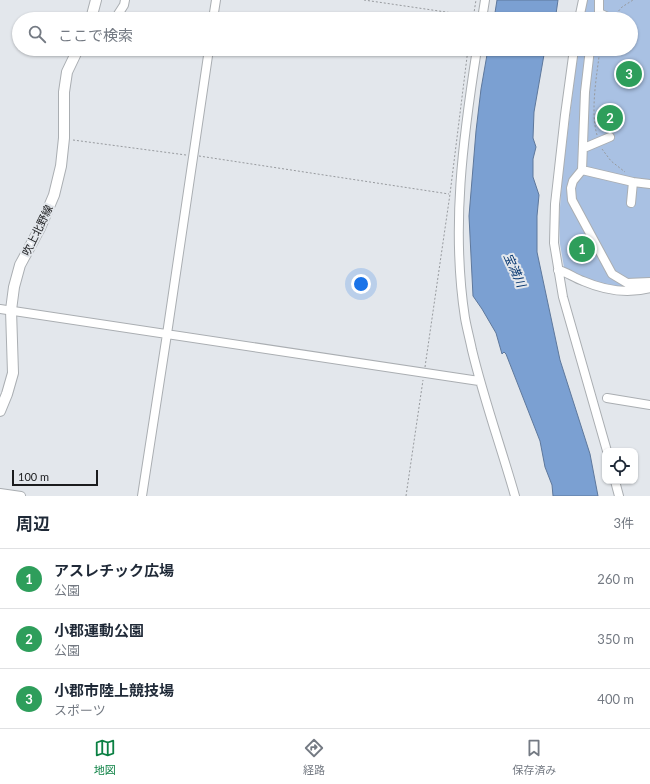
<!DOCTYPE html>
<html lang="ja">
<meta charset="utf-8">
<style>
:root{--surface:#fff;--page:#f6f6f7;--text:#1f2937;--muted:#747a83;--line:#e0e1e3;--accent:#0b8043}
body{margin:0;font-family:Lato,"Noto Sans JP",sans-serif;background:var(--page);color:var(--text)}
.controls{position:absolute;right:12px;bottom:12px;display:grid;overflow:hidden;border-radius:8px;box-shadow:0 1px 3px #0004}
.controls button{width:36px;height:36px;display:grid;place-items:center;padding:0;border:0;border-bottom:1px solid var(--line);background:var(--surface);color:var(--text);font:20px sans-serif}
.scale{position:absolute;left:12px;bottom:10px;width:86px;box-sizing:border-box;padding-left:4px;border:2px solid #1b1c1e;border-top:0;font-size:11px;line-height:14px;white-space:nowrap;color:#1b1c1e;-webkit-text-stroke:3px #e3e7ec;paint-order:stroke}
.you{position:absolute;left:361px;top:284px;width:14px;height:14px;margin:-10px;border:3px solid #fff;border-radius:50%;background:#1a73e8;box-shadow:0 0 0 6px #1a73e833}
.badge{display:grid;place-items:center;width:26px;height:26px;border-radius:50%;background:var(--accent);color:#fff;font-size:13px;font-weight:700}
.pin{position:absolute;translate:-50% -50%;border:2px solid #fff;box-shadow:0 1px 4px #0006}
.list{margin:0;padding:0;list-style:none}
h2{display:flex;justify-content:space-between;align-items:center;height:52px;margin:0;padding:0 16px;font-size:17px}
h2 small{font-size:13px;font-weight:400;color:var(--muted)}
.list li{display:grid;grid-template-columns:26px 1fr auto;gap:12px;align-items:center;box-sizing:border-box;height:60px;padding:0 16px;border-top:1px solid var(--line)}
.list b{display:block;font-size:15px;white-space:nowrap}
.list p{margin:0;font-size:13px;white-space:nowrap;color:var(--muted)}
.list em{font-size:13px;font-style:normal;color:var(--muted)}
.icon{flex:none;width:22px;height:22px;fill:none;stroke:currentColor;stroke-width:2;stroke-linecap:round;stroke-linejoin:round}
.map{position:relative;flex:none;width:650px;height:496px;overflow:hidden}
.search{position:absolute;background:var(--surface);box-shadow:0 1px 3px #0004;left:12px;right:12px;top:12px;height:44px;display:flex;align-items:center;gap:10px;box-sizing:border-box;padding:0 14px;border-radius:22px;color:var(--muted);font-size:15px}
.sheet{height:232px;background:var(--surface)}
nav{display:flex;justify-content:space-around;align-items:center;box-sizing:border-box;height:56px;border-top:1px solid var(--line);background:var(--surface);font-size:11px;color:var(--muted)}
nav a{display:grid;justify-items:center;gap:2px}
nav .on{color:var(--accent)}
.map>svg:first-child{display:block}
.green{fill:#a9c1e3}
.water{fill:#7ba0d2;stroke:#5e789c}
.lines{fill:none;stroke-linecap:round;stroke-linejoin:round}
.minor-casing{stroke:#aaaeb2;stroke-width:10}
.major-casing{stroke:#aaaeb2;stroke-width:12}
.path{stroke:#979a9e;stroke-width:1;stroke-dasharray:2 2;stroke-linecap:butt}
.minor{stroke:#fff;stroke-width:8}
.major{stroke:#fff;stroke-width:10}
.labels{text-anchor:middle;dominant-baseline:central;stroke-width:4;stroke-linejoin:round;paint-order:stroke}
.street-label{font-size:11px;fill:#1b1c1e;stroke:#e3e7ec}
.water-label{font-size:12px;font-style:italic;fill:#00326d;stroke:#e3e7ec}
</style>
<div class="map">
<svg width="650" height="496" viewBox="0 0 650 496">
<rect width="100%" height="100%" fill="#e3e7ec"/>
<path class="green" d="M586 0H650V286L610 288 581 278 564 267 560 244 559 222 562 178 578 49H631V19H583Z"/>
<path class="water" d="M497 0H558L556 14 563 19H494Z
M488 49H545L534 112 533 138 536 147 533 159V177L539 195 537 216V252L560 360 590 454 598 496H553L552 485 545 467 540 441 506 354 504 352 502 354 496 333 482 309 473 296 469 216 476 131 481 89Z"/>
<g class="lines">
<defs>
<path id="minor" d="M599 13 612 19
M115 19 124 5 125 0
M213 19 216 0
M482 19 485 0
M579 19 583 0
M598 19 599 13V0
M477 49C463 138 451 228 465 318 467 329 470 340 472 350 484 400 501 447 515 496
M574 49 565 115 555 204 554 243 563 297 607 451
M590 49 585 92 582 170 573 181 571 188 572 200 612 274 627 283 650 282
M584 148 610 137
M582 170 633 182 650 184
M631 203 633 182
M558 270C567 272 574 278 583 281 604 290 628 294 650 288
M0 309 479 381
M607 398 650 405
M615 481 619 496
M0 493 21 496
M142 496 167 334 209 49"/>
<path id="major" d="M91 19 96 0
M0 411 7 394 13 373 11 310 14 287 20 265 40 228 54 195 61 166 64 138V92L67 72 78 49"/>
</defs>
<use href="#minor" class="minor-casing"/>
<use href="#major" class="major-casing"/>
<path class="path" d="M364 0 473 16
M616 14 622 7 633 0
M473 19 476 0
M597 135C590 111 597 74 600 49
M73 140 186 155
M602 149 611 161 625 172
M199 156 449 194
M425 367 450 194 468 49
M406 496 423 380"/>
<use href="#minor" class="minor"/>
<use href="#major" class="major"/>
</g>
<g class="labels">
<g class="street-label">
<text transform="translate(37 230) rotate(-64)">吹上北野線</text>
</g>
<g class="water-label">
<text transform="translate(515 270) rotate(66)">宝満川</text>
</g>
</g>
</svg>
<div class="controls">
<button><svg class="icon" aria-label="locate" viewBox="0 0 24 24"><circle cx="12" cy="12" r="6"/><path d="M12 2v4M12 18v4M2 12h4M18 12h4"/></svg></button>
</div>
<div class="scale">100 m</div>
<div class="you"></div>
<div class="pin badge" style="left:582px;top:249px;background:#2e9e5b">1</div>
<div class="pin badge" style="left:610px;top:118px;background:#2e9e5b">2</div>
<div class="pin badge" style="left:629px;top:74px;background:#2e9e5b">3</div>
<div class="search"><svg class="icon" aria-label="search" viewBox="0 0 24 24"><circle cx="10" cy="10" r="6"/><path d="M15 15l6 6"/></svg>ここで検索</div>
</div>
<section class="sheet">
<h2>周辺<small>3件</small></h2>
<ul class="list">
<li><span class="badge" style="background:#2e9e5b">1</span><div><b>アスレチック広場</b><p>公園</p></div><em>260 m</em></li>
<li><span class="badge" style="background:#2e9e5b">2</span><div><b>小郡運動公園</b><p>公園</p></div><em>350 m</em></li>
<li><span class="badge" style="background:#2e9e5b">3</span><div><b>小郡市陸上競技場</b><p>スポーツ</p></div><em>400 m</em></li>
</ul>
</section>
<nav>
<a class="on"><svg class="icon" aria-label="map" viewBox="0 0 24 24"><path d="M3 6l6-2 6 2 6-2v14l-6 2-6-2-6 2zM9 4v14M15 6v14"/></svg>地図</a>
<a><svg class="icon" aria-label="directions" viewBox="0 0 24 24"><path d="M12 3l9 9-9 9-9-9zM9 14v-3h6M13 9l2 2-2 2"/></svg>経路</a>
<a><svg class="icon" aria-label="saved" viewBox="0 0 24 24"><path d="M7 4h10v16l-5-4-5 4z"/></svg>保存済み</a>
</nav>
